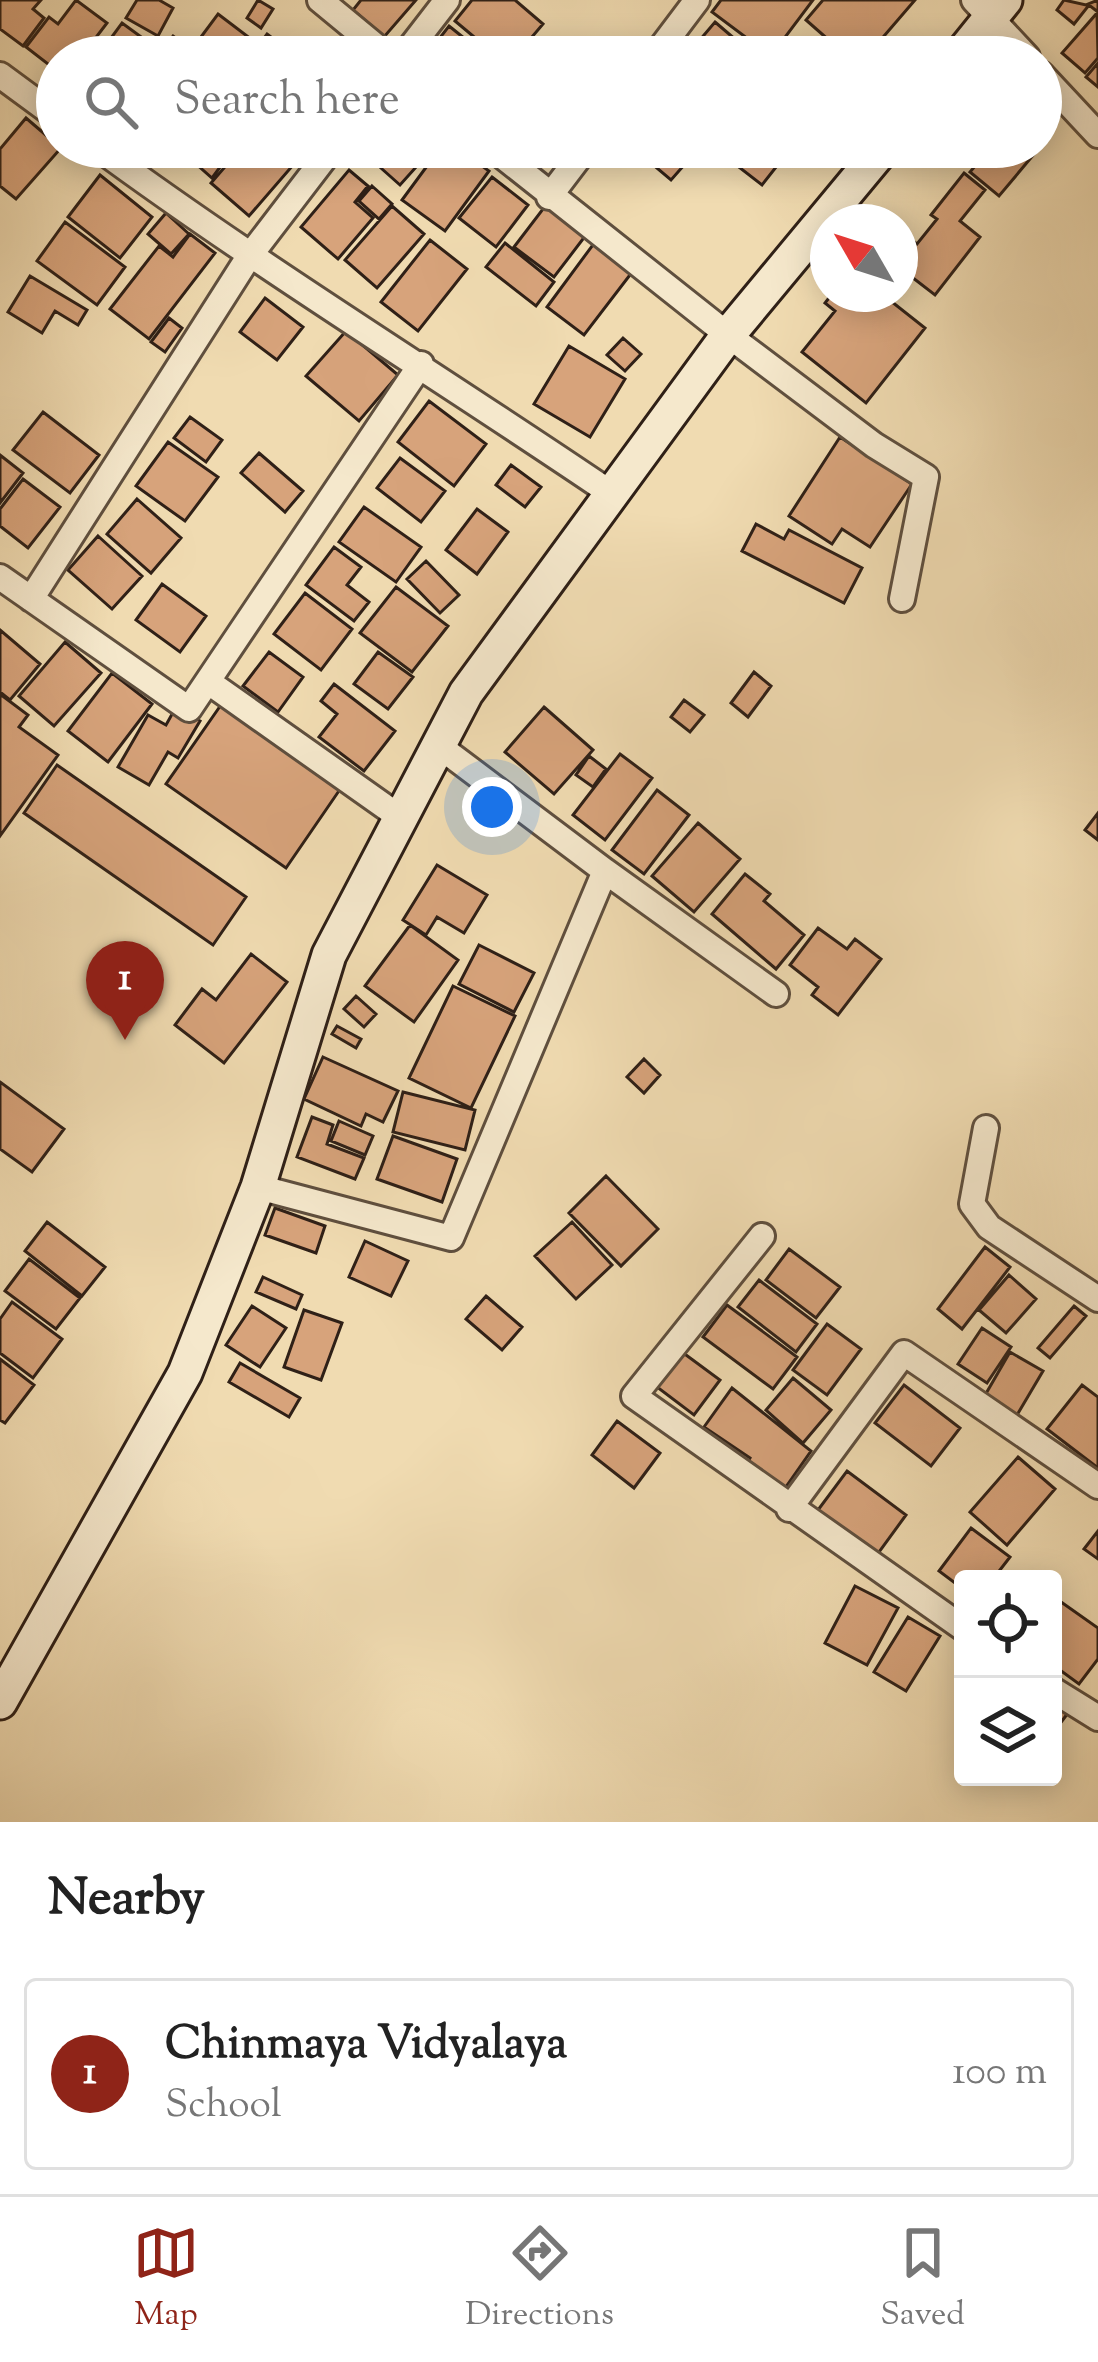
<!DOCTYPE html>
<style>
:root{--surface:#fff;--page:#f2f2f2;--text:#222;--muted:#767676;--line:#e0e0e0;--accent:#8f2418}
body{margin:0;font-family:"Sorts Mill Goudy",serif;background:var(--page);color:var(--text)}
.controls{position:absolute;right:36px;bottom:36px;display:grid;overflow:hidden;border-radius:12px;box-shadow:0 6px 30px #0003}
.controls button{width:108px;height:108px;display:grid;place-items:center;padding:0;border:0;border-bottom:3px solid var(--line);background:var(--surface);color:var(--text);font:60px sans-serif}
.compass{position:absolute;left:810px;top:204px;width:108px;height:108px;border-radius:50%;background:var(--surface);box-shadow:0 6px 30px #0003;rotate:309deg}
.you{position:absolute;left:492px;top:807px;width:42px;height:42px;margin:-30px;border:9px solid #fff;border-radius:50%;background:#1a73e8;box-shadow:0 0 0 18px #1a73e833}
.badge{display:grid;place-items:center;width:78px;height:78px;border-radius:50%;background:var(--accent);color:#fff;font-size:39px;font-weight:700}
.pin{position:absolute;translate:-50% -99px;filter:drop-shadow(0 3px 6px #0008)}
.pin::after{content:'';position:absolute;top:63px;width:42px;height:36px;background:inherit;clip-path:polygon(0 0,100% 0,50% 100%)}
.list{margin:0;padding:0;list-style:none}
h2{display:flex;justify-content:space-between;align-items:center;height:156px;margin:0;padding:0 48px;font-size:51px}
h2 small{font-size:39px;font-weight:400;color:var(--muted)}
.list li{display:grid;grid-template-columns:78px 1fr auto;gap:36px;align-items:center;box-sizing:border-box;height:192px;margin:0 24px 24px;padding:0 24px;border:3px solid var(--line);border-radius:12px}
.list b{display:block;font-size:45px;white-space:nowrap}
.list p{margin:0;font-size:39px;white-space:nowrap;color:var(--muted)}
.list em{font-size:39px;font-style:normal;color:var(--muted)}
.icon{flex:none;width:66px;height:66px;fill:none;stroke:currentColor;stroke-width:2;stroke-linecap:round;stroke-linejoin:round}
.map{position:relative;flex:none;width:1098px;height:1822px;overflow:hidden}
.search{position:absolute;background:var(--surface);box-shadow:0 6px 30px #0003;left:36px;right:36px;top:36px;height:132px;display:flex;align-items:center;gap:30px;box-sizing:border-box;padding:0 42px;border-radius:66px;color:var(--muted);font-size:45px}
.sheet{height:372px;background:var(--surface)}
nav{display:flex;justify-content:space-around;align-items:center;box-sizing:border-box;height:168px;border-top:3px solid var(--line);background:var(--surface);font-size:33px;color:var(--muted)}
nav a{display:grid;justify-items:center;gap:6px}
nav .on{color:var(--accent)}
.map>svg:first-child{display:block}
.building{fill:#d7a37b;stroke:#2f2017;stroke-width:3}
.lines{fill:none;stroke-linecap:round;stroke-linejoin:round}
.minor-casing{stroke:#5f4f3e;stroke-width:30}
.secondary-casing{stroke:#2f2017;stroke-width:39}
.minor{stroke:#f5e8cc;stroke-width:24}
.secondary{stroke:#f5e8cc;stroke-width:33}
</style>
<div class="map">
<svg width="1098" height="1822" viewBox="0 0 1098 1822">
<rect width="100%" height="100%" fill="#f0dbb1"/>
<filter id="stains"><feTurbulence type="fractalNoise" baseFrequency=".00167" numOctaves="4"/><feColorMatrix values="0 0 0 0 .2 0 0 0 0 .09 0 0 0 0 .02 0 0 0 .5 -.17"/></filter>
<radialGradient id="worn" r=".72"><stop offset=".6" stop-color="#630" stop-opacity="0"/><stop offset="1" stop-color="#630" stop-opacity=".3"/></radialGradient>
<path class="building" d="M0 0H41L33 9 44 18 23 46 0 29Z
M76 0 107 23 81 57H57V71L26 47 49 17 58 24Z
M137 0H159L173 8 158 36 126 18Z
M258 0 273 9 261 28 247 18Z
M361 0H416L384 37 353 10Z
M472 0H515L543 24 515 57H498L455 21Z
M721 0H813L771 56 712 12Z
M823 0H915L866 57H848L806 20Z
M1064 0 1086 5 1098 0V12L1089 5 1074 24 1057 10Z
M1097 13 1098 58 1085 73 1062 53Z
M218 14 251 39 237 57H211L195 45Z
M715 22 756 57 688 54Z
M122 23 155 47 148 57H97Z
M449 26 474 46 465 57H425Z
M267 34 297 57H250Z
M173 36 200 57H157Z
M548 39 574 57H535Z
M809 40 827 57H793Z
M1098 63V87L1086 77Z
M26 118 61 148 16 199 0 186V149Z
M177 147H235L212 178Z
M242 147 307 149 249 216 211 183Z
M368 147H434L400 185 363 152Z
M441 147H456L489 171 445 231 402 200Z
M632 147H700L671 180Z
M713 147H790L791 148 762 185Z
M949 147H983L968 164Z
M991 147H1040L999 196 970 172Z
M349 170 368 186 355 202 373 218 338 259 301 227Z
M964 173 985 190 960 221 980 237 935 295 904 271 900 277V231L917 244 937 219 931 215Z
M100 175 152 217 120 258 68 217Z
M492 177 528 205 496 247 459 218Z
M372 186 392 204 379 219 359 201Z
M546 205 586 235 554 277 514 247Z
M392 206 424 234 377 288 345 260Z
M166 213 189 234 171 254 148 234Z
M65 222 125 267 97 305 37 261Z
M190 234 215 253 149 339 110 309 159 246 173 257Z
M430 240 467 269 418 331 381 302Z
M595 242 633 271 584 335 547 307Z
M505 243 554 282 536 306 486 267Z
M30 276 87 310 78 325 55 311 42 333 8 312Z
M832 294H882L925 328 866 403 802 352 835 311 825 303Z
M265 298 303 327 277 360 240 332Z
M169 318 182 328 165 352 151 342Z
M346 331 398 375 359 421 306 376Z
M623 338 641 354 625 371 607 355Z
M569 346 625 379 590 437 534 404Z
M429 401 486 444 454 486 398 442Z
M43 412 99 455 70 493 13 450Z
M190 417 222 440 206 462 174 438Z
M840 437 912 484 870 547 842 529 832 544 789 516Z
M168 442 218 477 185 521 136 486Z
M259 453 303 491 285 512 241 473Z
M0 455 23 473 0 503Z
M400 458 445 491 421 522 377 488Z
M511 465 541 487 525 507 496 485Z
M23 479 60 507 28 548 0 526V509Z
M137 499 181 538 151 573 107 534Z
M364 507 421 547 396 582 339 542Z
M477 509 508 532 477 574 446 550Z
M756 524 784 539 789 530 862 568 844 603 742 551Z
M98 536 142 576 112 609 68 570Z
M334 547 361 567 347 585 369 602 354 621 306 585Z
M426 561 459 595 440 613 407 579Z
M162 584 206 616 180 652 136 620Z
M396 587 448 626 412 672 360 633Z
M305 593 352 629 321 670 274 634Z
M0 630 40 664 10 700 0 692Z
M65 642 101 673 54 726 19 696Z
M269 652 303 677 278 712 243 686Z
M378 652 413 677 388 709 354 684Z
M754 672 771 686 748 717 731 703Z
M112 673 152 704 108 762 68 731Z
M334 684 395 731 364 771 319 737 337 714 321 701Z
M0 694 28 715 19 727 58 755 0 836Z
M684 700 704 715 690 732 671 717Z
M223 702 343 785 286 868 166 784Z
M176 707 200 721 178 758 168 752 149 785 118 767 148 715 166 725Z
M544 707 593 750 554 794 505 752Z
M620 754 652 778 605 840 573 815Z
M589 756 606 769 593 787 576 775Z
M57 765 246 897 213 945 24 813Z
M657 790 689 815 644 874 612 850Z
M1098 813V840L1085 830Z
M698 823 740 859 694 912 652 876Z
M437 865 487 895 464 933 437 917 426 935 403 920Z
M745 874 770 894 764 901 804 935 776 969 712 914Z
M410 925 458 960 414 1022 365 986Z
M818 928 847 949 855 939 881 959 838 1015 812 995 818 987 790 965Z
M479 945 534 973 514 1012 459 984Z
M251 954 287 982 224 1063 175 1025 202 989 216 1000Z
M453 986 515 1016 471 1108 409 1078Z
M356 996 376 1014 364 1027 344 1009Z
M337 1026 361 1039 356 1048 332 1034Z
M323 1057 398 1091 383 1122 366 1114 361 1126 304 1099Z
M644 1059 660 1075 644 1093 627 1077Z
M0 1082 64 1129 32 1172 0 1149Z
M403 1092 475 1110 465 1150 393 1132Z
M312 1117 333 1125 327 1144 364 1158 355 1179 297 1157Z
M339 1121 373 1136 365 1155 331 1141Z
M393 1136 457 1159 442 1202 377 1179Z
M606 1176 658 1229 621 1266 569 1213Z
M275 1208 325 1226 316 1253 265 1235Z
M47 1222 105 1267 82 1296 25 1251Z
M572 1222 612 1265 576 1299 535 1256Z
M365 1241 408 1261 391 1296 349 1277Z
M985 1247 1010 1267 962 1329 938 1309Z
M789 1249 840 1287 816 1318 766 1280Z
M29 1259 80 1298 56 1329 5 1291Z
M1009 1275 1036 1299 1006 1333 979 1310Z
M263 1277 302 1295 296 1309 256 1292Z
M759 1280 817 1324 796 1352 738 1307Z
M486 1296 522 1327 502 1350 466 1319Z
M12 1302 62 1339 33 1378 0 1353V1319Z
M727 1305 797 1357 773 1389 703 1337Z
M252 1306 286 1328 260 1367 226 1345Z
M1074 1306 1086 1316 1050 1358 1038 1348Z
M304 1310 342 1323 321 1380 284 1367Z
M827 1324 861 1349 827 1395 793 1370Z
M982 1328 1011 1347 987 1383 958 1364Z
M682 1352 720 1380 694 1415 657 1387Z
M1010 1352 1043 1371 1017 1415 984 1397Z
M0 1359 34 1385 5 1423 0 1420Z
M240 1363 300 1398 289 1417 229 1382Z
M793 1378 831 1410 803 1443 766 1410Z
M904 1385 960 1428 931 1466 875 1423Z
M1082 1385 1098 1397V1468L1047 1429Z
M732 1388 811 1451 783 1491 746 1465 750 1458 704 1427Z
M617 1421 660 1453 634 1488 592 1455Z
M1018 1457 1055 1489 1007 1545 970 1512Z
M847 1471 906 1515 874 1559 815 1514Z
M971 1528 1010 1557 993 1579H963V1589L939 1571Z
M1098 1531V1559L1084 1549Z
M855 1586 898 1608 867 1665 825 1643Z
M1054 1597 1098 1628V1659L1079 1684 1053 1665Z
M908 1617 940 1636 906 1691 874 1672Z
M1053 1702 1068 1713 1053 1733Z"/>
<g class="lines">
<defs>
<path id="minor" d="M320 0 389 57
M974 0 1027 57
M403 57 447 0
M654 57 697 0
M1041 74 1098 135
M0 75 57 117
M97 147C263 269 438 376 609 492
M491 147 728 335 874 445 926 477 902 599
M549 197 587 147
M0 577 189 709 421 364
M31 599 248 258 333 147
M210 683 401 818
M439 746 605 871
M986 1128 972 1204 989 1227 1098 1299
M258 1187 451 1238 605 871 776 994
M762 1236 634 1396 963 1628
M789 1509 904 1353 1098 1486
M1053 1690 1098 1718"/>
<path id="secondary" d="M959 57 1005 0
M0 1702 185 1373 258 1187 329 955 466 693 728 335 884 147"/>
</defs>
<use href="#minor" class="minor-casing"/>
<use href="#secondary" class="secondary-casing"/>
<use href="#minor" class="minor"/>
<use href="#secondary" class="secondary"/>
</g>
<rect width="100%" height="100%" filter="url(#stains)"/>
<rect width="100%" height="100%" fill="url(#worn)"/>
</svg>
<div class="controls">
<button><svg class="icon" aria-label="locate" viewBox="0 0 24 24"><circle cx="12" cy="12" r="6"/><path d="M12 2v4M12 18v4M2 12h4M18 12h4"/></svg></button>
<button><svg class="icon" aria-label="layers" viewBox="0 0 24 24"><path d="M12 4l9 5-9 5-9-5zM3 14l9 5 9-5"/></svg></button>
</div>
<svg class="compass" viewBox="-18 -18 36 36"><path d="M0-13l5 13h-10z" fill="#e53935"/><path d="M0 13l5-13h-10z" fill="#767676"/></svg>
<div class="you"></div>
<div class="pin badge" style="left:125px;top:1040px">1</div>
<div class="search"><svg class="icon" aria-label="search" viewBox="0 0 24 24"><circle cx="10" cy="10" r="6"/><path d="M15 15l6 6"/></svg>Search here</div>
</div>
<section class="sheet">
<h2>Nearby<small></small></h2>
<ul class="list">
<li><span class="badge">1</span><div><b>Chinmaya Vidyalaya</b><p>School</p></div><em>100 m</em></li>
</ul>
</section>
<nav>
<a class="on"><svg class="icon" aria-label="map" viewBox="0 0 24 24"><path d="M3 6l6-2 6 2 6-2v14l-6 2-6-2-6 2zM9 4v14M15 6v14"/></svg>Map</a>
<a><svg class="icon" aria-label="directions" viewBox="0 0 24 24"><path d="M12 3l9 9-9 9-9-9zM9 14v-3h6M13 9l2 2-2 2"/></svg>Directions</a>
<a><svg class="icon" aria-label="saved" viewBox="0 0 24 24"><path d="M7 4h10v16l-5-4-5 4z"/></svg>Saved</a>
</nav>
